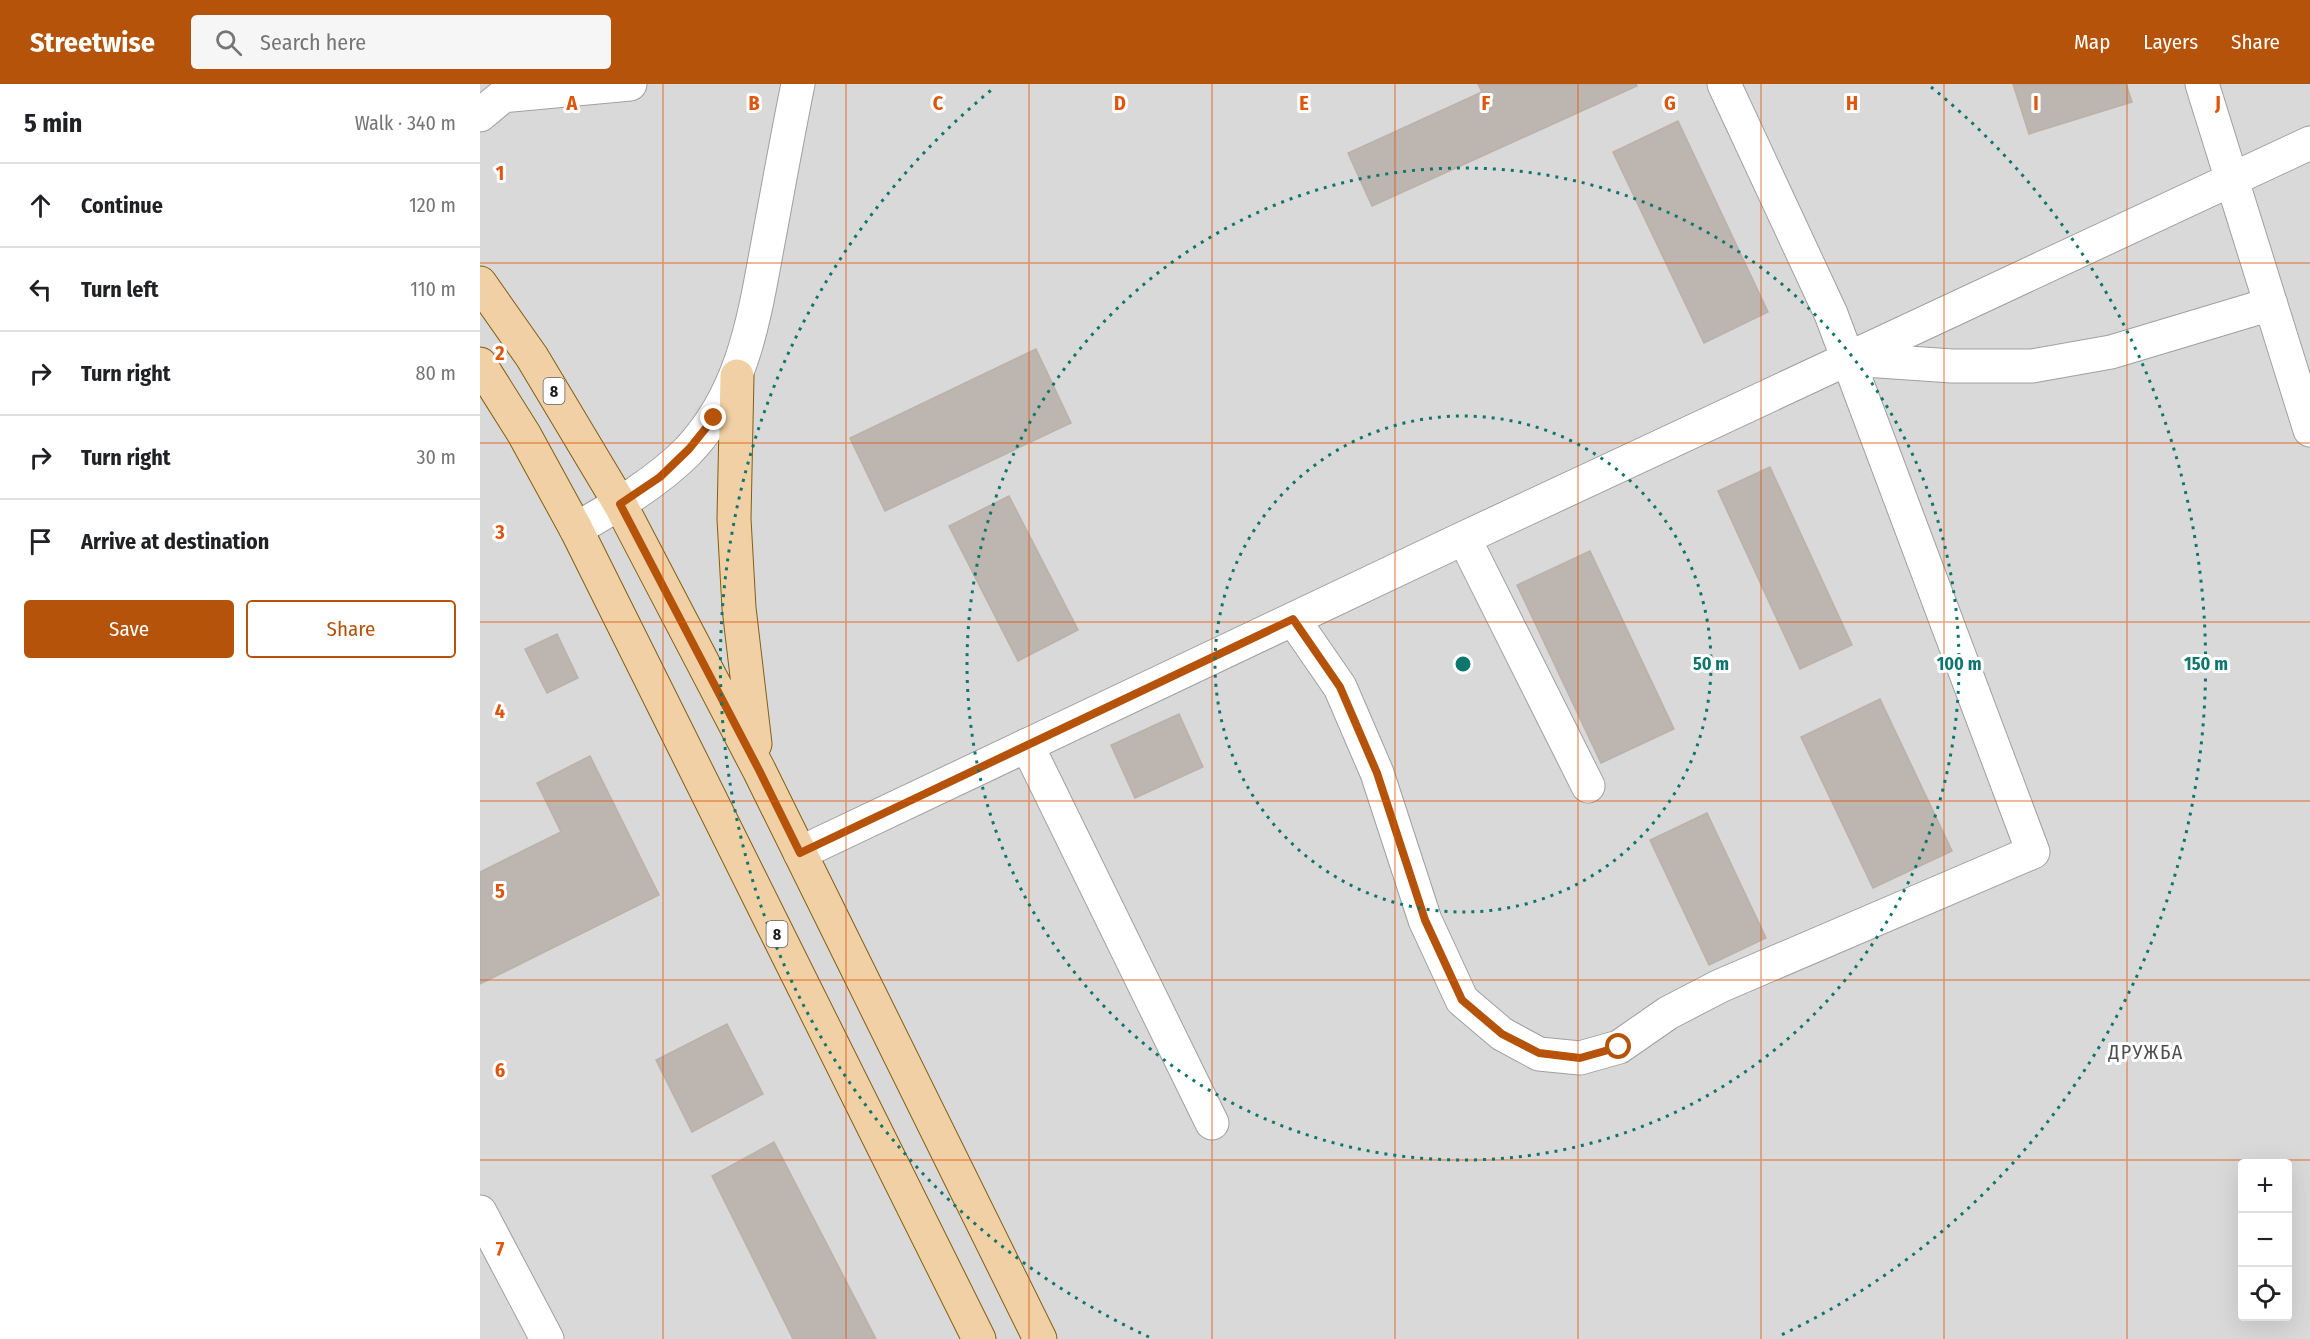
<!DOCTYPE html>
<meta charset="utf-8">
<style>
:root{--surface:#fff;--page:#f6f6f6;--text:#202124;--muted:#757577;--line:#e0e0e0;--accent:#b45309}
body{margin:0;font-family:"Fira Sans Condensed",sans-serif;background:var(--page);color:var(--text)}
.controls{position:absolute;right:18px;bottom:18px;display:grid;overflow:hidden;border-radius:6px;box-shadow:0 6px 24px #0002}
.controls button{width:54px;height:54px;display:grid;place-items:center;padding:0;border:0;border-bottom:2px solid var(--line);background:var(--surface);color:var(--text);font:30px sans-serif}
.stop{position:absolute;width:18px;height:18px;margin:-14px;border:4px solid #b45309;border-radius:50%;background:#fff}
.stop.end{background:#b45309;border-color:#fff;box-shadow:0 2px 6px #0008}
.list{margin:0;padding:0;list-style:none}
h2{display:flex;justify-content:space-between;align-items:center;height:78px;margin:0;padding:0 24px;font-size:26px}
h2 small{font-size:20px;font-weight:400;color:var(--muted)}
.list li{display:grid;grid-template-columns:39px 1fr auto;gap:18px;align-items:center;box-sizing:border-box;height:84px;padding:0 24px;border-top:2px solid var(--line)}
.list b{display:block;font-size:22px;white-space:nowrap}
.list em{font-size:20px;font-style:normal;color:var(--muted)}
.actions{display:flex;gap:12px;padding:18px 24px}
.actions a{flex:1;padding:14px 0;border:2px solid var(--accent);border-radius:6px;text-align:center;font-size:21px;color:var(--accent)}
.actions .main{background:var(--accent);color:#fff}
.icon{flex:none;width:33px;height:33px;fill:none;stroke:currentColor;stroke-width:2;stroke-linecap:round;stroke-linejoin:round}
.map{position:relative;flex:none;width:1830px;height:1255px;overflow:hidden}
header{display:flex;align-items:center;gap:36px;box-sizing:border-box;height:84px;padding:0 30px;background:var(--accent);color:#fff}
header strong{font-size:28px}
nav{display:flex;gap:33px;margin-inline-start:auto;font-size:21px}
.search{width:420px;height:54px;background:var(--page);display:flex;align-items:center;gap:15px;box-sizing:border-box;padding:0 21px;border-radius:6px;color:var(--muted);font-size:22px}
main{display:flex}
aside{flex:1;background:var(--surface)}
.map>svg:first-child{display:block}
.residential{fill:#dad9d9;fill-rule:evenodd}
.building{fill:#bcb5b0;stroke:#bcb1a7;stroke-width:1.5}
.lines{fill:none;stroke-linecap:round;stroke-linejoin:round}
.minor-casing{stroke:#a0a0a0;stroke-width:35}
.major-casing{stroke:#835e11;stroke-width:35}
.minor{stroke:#fff;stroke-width:33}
.major{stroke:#f0d0a4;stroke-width:33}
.route{stroke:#b45309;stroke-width:8}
.grid{fill:none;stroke:#de560d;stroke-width:1.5;stroke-opacity:0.55}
.ring{fill:none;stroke:#0f766e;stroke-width:3;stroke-dasharray:3 6}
.labels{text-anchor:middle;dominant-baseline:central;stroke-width:6;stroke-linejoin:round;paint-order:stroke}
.shield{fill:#fff;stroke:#606060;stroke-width:1.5}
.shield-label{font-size:16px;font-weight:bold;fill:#1c1c1c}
.neighbourhood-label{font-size:20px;letter-spacing:1.5px;fill:#4f4f4f;stroke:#fff}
.grid-label{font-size:20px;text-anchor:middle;font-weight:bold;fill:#de560d;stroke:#fff;stroke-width:6;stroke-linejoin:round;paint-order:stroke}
.centre{fill:#0f766e;stroke:#fff;stroke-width:3}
.ring-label{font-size:18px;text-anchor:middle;font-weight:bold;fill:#0f766e;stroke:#fff;stroke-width:6;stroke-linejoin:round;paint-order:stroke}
</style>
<header>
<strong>Streetwise</strong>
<div class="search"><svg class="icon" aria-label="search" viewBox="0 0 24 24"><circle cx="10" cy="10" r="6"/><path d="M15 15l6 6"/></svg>Search here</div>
<nav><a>Map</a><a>Layers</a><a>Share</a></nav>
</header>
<main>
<aside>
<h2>5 min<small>Walk · 340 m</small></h2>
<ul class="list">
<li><svg class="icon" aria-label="ahead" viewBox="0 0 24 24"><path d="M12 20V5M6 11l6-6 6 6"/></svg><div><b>Continue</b></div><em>120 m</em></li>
<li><svg class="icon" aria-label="left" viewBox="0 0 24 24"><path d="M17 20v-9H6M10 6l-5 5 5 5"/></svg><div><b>Turn left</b></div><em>110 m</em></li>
<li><svg class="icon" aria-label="right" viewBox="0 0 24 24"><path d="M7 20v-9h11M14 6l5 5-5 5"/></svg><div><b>Turn right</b></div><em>80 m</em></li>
<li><svg class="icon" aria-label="right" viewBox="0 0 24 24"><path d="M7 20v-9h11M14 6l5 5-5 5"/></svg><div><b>Turn right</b></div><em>30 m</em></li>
<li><svg class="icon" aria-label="arrive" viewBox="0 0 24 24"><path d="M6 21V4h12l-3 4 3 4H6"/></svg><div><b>Arrive at destination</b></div></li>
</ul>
<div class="actions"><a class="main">Save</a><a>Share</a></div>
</aside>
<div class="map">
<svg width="1830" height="1255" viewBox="0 0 1830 1255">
<rect width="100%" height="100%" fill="#ece9e3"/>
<path class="residential" d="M0 0H1830V1255H0ZM1762 1080H1808V1232H1762Z"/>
<path class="building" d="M998 0H1156L1157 2 892 122 868 69 1002 8Z
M1533 0H1646L1652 18 1549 50Z
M1198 37 1288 228 1224 259 1133 68Z
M556 265 591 339 405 427 370 354Z
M1290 383 1372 561 1320 585 1238 407Z
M529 412 598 546 538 577 469 442Z
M1110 467 1194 645 1121 679 1037 501Z
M77 550 98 594 67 609 45 565Z
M1400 615 1472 767 1393 804 1321 653Z
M699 630 723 683 655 714 631 661Z
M110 672 179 811 0 900V788L81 748 57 699Z
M1227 729 1286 854 1229 881 1170 756Z
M247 940 283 1010 212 1048 176 976Z
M294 1058 396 1255H313L232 1092Z"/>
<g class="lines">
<defs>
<path id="minor" d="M1722 0 1830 346
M0 31 23 12 150 0
M1370 275 1472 282H1552L1631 268 1791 220
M96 445C136 422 175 400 208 367 266 306 275 227 290 148 299 99 308 49 318 0
M984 454 1108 702
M813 535 860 603 897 689 945 836 982 916 1022 950 1059 970 1100 974 1139 963 1188 929 1240 902 1553 768 1351 230 1244 0
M547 661 732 1039
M320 769 984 454 1830 59
M0 1128 67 1255"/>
<path id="major" d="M0 199 52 273 140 420 279 686 560 1255
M0 280 44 350 96 445 499 1255
M257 292 254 435 259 524 275 660"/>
</defs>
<use href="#minor" class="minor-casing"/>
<use href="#major" class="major-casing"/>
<use href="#minor" class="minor"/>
<use href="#major" class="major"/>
</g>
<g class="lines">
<path class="route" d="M234 334 209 365 180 393 140 420 279 686 320 769 813 535 860 603 897 689 945 836 982 916 1022 950 1059 969 1100 974 1139 963"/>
</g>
<path class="grid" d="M183 0V1255M366 0V1255M549 0V1255M732 0V1255M915 0V1255M1098 0V1255M1281 0V1255M1464 0V1255M1647 0V1255M0 179H1830M0 359H1830M0 538H1830M0 717H1830M0 896H1830M0 1076H1830"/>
<g class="ring">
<circle cx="983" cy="580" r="248"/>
<circle cx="983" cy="580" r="496"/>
<path d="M669 1253A743 743 0 0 1 515 3M1451 3A743 743 0 0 1 1297 1253"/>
</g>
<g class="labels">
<g class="shield">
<rect x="63.5" y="294" width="21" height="26" rx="4.5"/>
<rect x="286.5" y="837" width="21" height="26" rx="4.5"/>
</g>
<g class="shield-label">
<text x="74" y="307">8</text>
<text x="297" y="850">8</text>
</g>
<g class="neighbourhood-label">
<text x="1666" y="968">ДРУЖБА</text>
</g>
</g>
<g class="grid-label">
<text x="92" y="26">A</text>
<text x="274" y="26">B</text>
<text x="458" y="26">C</text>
<text x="640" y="26">D</text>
<text x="824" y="26">E</text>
<text x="1006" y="26">F</text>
<text x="1190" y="26">G</text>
<text x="1372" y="26">H</text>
<text x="1556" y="26">I</text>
<text x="1738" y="26">J</text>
<text x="20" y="96">1</text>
<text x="20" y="276">2</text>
<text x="20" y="455">3</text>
<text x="20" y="634">4</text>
<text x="20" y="814">5</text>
<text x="20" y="993">6</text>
<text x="20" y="1172">7</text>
</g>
<circle cx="983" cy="580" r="9" class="centre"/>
<g class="ring-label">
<text x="1231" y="586">50 m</text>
<text x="1479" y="586">100 m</text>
<text x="1726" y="586">150 m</text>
</g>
</svg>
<div class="controls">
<button>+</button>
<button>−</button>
<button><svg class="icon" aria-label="locate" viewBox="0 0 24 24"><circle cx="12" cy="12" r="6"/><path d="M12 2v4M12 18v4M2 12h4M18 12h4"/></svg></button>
</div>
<div class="stop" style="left:1139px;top:963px"></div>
<div class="stop end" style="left:234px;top:334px"></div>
</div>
</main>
